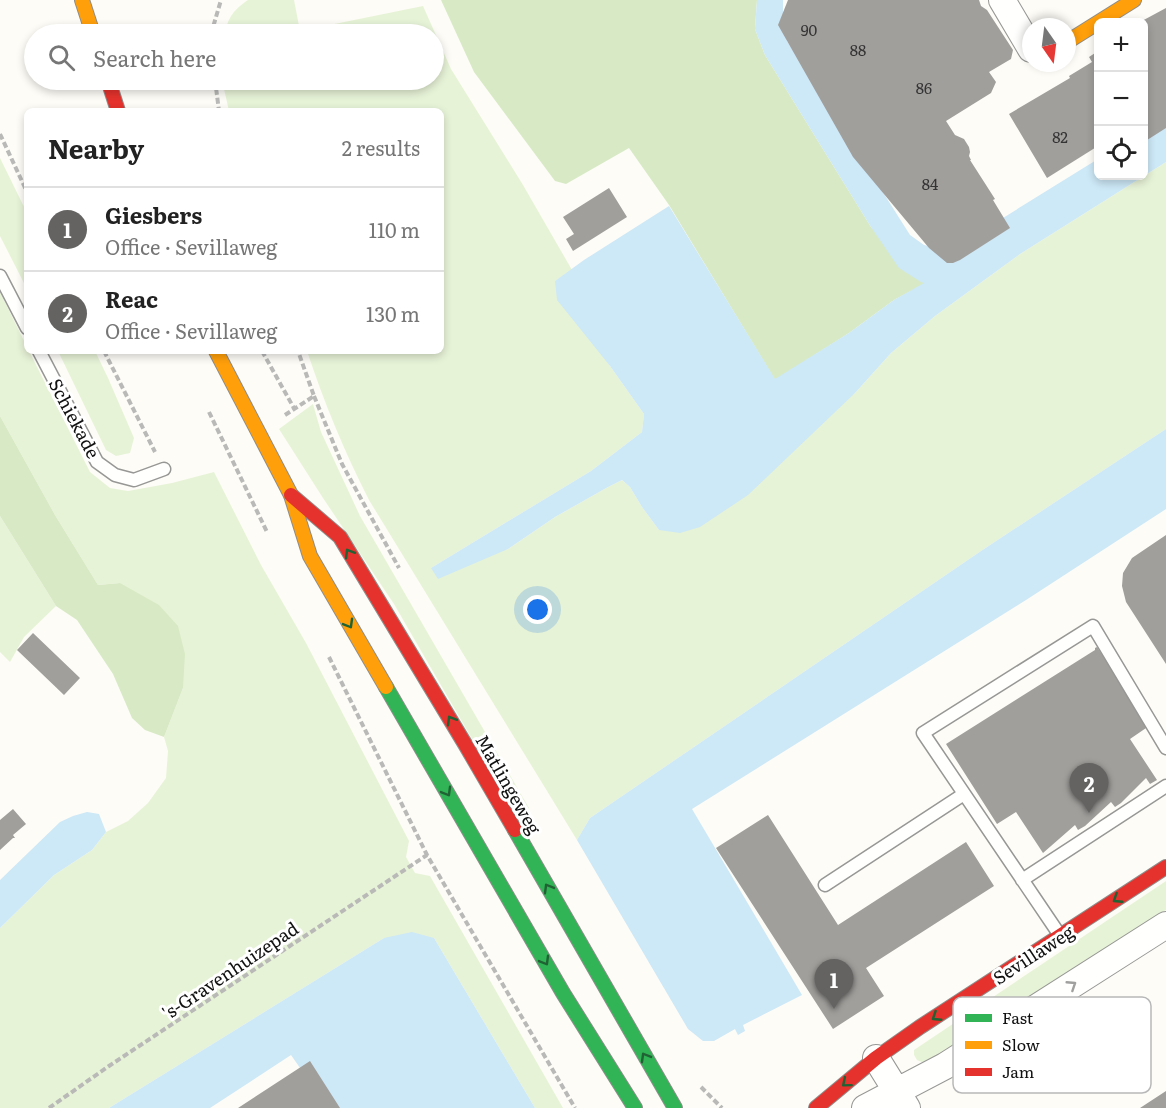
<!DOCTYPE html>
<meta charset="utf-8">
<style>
:root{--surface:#fff;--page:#f2f2f2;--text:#222;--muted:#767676;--line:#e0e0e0;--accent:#646362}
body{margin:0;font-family:Literata,serif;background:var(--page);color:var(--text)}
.controls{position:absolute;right:18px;top:18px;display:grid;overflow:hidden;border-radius:9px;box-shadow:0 3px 9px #0003}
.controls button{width:54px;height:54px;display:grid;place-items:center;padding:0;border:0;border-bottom:2px solid var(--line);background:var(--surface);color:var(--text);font:30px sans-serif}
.compass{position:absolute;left:1022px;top:18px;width:54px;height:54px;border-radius:50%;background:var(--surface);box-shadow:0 3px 9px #0003;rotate:166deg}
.you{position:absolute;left:538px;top:610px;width:21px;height:21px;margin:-15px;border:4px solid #fff;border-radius:50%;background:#1a73e8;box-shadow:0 0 0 9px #1a73e833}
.badge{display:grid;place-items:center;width:39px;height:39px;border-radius:50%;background:var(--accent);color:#fff;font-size:20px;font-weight:700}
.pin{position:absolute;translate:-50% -50px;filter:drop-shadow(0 2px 3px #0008)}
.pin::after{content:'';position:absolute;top:32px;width:21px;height:18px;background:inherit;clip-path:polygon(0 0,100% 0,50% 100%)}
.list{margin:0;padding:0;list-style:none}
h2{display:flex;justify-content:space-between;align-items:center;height:78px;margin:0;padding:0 24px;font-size:26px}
h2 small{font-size:20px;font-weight:400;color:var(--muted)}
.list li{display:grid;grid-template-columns:39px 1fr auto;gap:18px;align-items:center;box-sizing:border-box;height:84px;padding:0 24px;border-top:2px solid var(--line)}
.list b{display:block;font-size:22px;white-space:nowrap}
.list p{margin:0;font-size:20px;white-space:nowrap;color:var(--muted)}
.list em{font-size:20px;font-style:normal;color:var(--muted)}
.icon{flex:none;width:33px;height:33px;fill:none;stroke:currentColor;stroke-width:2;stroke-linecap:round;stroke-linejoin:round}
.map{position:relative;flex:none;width:1166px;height:1108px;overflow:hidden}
.search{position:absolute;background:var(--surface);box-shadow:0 3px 9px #0003;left:24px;top:24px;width:420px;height:66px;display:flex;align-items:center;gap:15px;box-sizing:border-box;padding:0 21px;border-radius:33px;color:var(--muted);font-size:22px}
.panel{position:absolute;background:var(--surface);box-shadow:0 3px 9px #0003;left:24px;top:108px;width:420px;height:246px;border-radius:9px}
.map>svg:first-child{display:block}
.green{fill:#e7f3d7}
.forest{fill:#d8eac5}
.water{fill:#cde8f7}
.building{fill:#a19f9c}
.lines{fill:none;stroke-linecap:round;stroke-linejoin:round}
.lane-casing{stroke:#979795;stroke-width:15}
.street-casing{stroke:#979795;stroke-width:28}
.fast-casing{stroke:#8e8d8b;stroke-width:16}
.slow-casing{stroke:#8e8d8b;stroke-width:16}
.jam-casing{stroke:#8e8d8b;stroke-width:16}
.path{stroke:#b9b9b8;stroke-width:4;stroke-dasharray:6 3;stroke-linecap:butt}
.lane{stroke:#fffffe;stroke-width:12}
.street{stroke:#fffffe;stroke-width:26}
.fast{stroke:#30b455;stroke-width:14}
.slow{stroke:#ff9f0a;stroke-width:14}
.jam{stroke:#e5322d;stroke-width:14}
.oneway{stroke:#206233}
.oneway2{stroke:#a0a09f}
.labels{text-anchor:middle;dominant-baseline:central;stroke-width:6;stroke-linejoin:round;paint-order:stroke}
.number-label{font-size:15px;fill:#353434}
.street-label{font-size:18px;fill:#111;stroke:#fff}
.key{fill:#fff;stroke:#b8b8b8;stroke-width:1.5}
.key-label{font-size:16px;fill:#111}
</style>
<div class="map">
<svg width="1166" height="1108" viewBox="0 0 1166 1108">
<rect width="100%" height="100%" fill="#fdfcf7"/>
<path class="green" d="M248 0H294L300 31 423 6 451 69 523 185 572 270 555 281 610 366 644 414 642 432 591 471 431 568 508 549 555 517 608 487 622 480 630 487 642 507 659 530 855 393 891 353 935 316 1020 254 1166 162V429L981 551 590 818 577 840 369 500C344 451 324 402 307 351H441V111H229L222 80H434V34H224C229 17 233 10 248 0Z
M0 158 27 213V289L0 236Z
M0 292 27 347V351H29L90 472 110 488 128 491 172 483 214 472 261 565 306 643 409 841 406 857 415 873 430 876 563 1108H535L434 938H384L109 1108H0V928L54 875 92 850 106 832 128 821 148 803 166 778 168 751 164 737 183 688 120 583 98 585 55 515 0 416Z
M58 351H95L108 378 134 438 130 453 116 456 106 450Z
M313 404 321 432 360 516 529 808 516 815 394 604 323 498 279 429Z
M0 516 56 606 24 637 10 662 0 652Z
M1166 881V910L932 1061 924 1063 917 1060 914 1055V1050Z"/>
<path class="forest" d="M441 0H757L755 29 765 55 871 227 926 283 894 300 849 333 775 380 669 205 629 148 566 184 555 181 474 72Z
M0 416 55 515 98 585 120 583 159 605 178 626 185 654 183 688 164 737 145 730 132 718 113 674 77 620 56 606 0 516Z"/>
<path class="water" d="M757 0H783V19L787 41 910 235 924 245 937 248 990 226 1098 159V176H1144V132L1166 118V162L1020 254 935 316 891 353 855 393 748 495 700 527 680 533 659 530 642 507 630 487 622 480 608 487 555 517 508 549 438 579 431 568 591 471 642 432 644 414 610 366 557 300 555 281 584 260 669 206 775 379 849 333 894 300 924 283 921 282 899 268 871 227 765 55 755 29Z
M1166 429V509L1026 600 692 809 802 995 743 1025 745 1031 738 1035 735 1029 714 1041H703L688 1029 577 840 590 818 981 551Z
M87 812 99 814 106 832 92 850 54 875 0 928V880L60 822 73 816Z
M412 932 434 938 535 1108H328L291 1055 210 1108H109L384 938Z"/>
<path class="building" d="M788 0H979L981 6 987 10 1013 50 1011 59 989 72 996 82 991 93 946 121 955 135 964 139 969 147 970 152 969 156 971 160H970L995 199 993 200 1010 228 960 260 953 263H947L929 248 853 157 778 25Z
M1166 8V128L1144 142V22H1140Z
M1098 51V146L1047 178 1009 114 1070 78 1069 76 1092 62 1089 57Z
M609 188 627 217 573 251 566 239 574 234 563 217Z
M1166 535V664L1126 602 1122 586 1123 573 1132 558Z
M33 633 80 678 64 695 17 650Z
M1097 647 1149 726 1130 739 1157 780 1150 784 1146 778 1121 803 1115 807 1111 802 1085 826 1078 830 1075 825 1043 853 1016 812 997 824 946 744 1095 650V648Z
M13 809 26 824 13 835 15 838H13L0 850V820Z
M768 815 838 925 966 842 994 886 866 968 884 996 833 1029 716 848Z
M310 1061 340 1108H238Z
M1166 1091V1108H1140Z"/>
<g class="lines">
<defs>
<path id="lane" d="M0 276 27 328
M39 351 97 462 115 475 134 480 164 469
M1022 880 1166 786
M825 885 964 794
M1059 934 923 733 1093 626 1166 748"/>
<path id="street" d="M1002 0 1031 49
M876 1058 907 1108
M865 1108 945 1066 1166 925"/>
<path id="fast" d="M386 687 563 993 635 1108
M515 830 675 1108"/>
<path id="slow" d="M82 0 93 34
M1067 42 1134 0
M216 351 291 495 310 556 386 687"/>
<path id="jam" d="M108 80 118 111
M291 495 340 537 465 744 515 830
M816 1108 876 1058 920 1027 1166 867"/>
</defs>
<use href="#lane" class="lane-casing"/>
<use href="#street" class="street-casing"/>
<use href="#fast" class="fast-casing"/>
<use href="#slow" class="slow-casing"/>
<use href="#jam" class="jam-casing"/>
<path class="path" d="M211 34 221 0
M215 80 219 111
M0 134 27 192
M104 351 155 452
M262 351 295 410
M314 396 342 464 399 568
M209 412 267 532
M285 415 314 396 298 351
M329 657 427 855 575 1108
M701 1087 722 1108
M49 1108 109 1066 427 855"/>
<use href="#lane" class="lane"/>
<use href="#street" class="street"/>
<use href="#fast" class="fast"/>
<use href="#slow" class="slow"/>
<use href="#jam" class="jam"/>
</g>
<defs><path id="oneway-chevron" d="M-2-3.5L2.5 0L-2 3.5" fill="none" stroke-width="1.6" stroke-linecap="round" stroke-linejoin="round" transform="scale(1.5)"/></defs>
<g class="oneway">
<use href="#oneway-chevron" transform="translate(349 553) rotate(-121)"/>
<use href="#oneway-chevron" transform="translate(349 624) rotate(60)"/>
<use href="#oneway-chevron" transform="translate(451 720) rotate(-121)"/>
<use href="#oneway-chevron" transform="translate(447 792) rotate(60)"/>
<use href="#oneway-chevron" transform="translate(548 888) rotate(-120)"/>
<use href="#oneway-chevron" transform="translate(1117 899) rotate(147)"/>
<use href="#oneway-chevron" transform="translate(545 961) rotate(60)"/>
<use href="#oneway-chevron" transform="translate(936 1017) rotate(147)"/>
<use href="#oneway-chevron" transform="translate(645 1057) rotate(-120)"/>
<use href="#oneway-chevron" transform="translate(846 1083) rotate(140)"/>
</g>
<use class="oneway2" href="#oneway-chevron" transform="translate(1072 985) rotate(-33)"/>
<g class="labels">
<g class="number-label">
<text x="809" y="29">90</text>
<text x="858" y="49">88</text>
<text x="924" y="87">86</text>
<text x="1060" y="136">82</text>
<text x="930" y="183">84</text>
</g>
<g class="street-label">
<text transform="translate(75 418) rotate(62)">Schiekade</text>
<text transform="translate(509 784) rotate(60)">Matlingeweg</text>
<text transform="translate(1033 954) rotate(-33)">Sevillaweg</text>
<text transform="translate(230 970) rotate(-34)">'s-Gravenhuizepad</text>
</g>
</g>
<rect x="953" y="997" width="198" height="96" rx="9" class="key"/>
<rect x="965" y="1014" width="27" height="8" fill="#30b455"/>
<rect x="965" y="1041" width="27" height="8" fill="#ff9f0a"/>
<rect x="965" y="1068" width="27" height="8" fill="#e5322d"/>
<g class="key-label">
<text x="1002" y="1024">Fast</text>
<text x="1002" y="1051">Slow</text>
<text x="1002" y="1078">Jam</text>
</g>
</svg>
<div class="controls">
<button>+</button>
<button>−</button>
<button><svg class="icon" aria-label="locate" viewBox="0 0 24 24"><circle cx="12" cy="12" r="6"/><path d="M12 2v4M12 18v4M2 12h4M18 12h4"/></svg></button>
</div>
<svg class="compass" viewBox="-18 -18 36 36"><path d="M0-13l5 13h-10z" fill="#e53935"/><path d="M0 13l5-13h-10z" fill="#767676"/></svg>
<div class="you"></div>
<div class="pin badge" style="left:834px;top:1009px">1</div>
<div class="pin badge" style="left:1089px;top:813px">2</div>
<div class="search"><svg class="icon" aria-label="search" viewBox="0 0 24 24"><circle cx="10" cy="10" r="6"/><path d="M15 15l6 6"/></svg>Search here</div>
<section class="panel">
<h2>Nearby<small>2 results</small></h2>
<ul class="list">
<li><span class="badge">1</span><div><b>Giesbers</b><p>Office · Sevillaweg</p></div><em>110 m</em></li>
<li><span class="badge">2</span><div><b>Reac</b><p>Office · Sevillaweg</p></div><em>130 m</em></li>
</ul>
</section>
</div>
